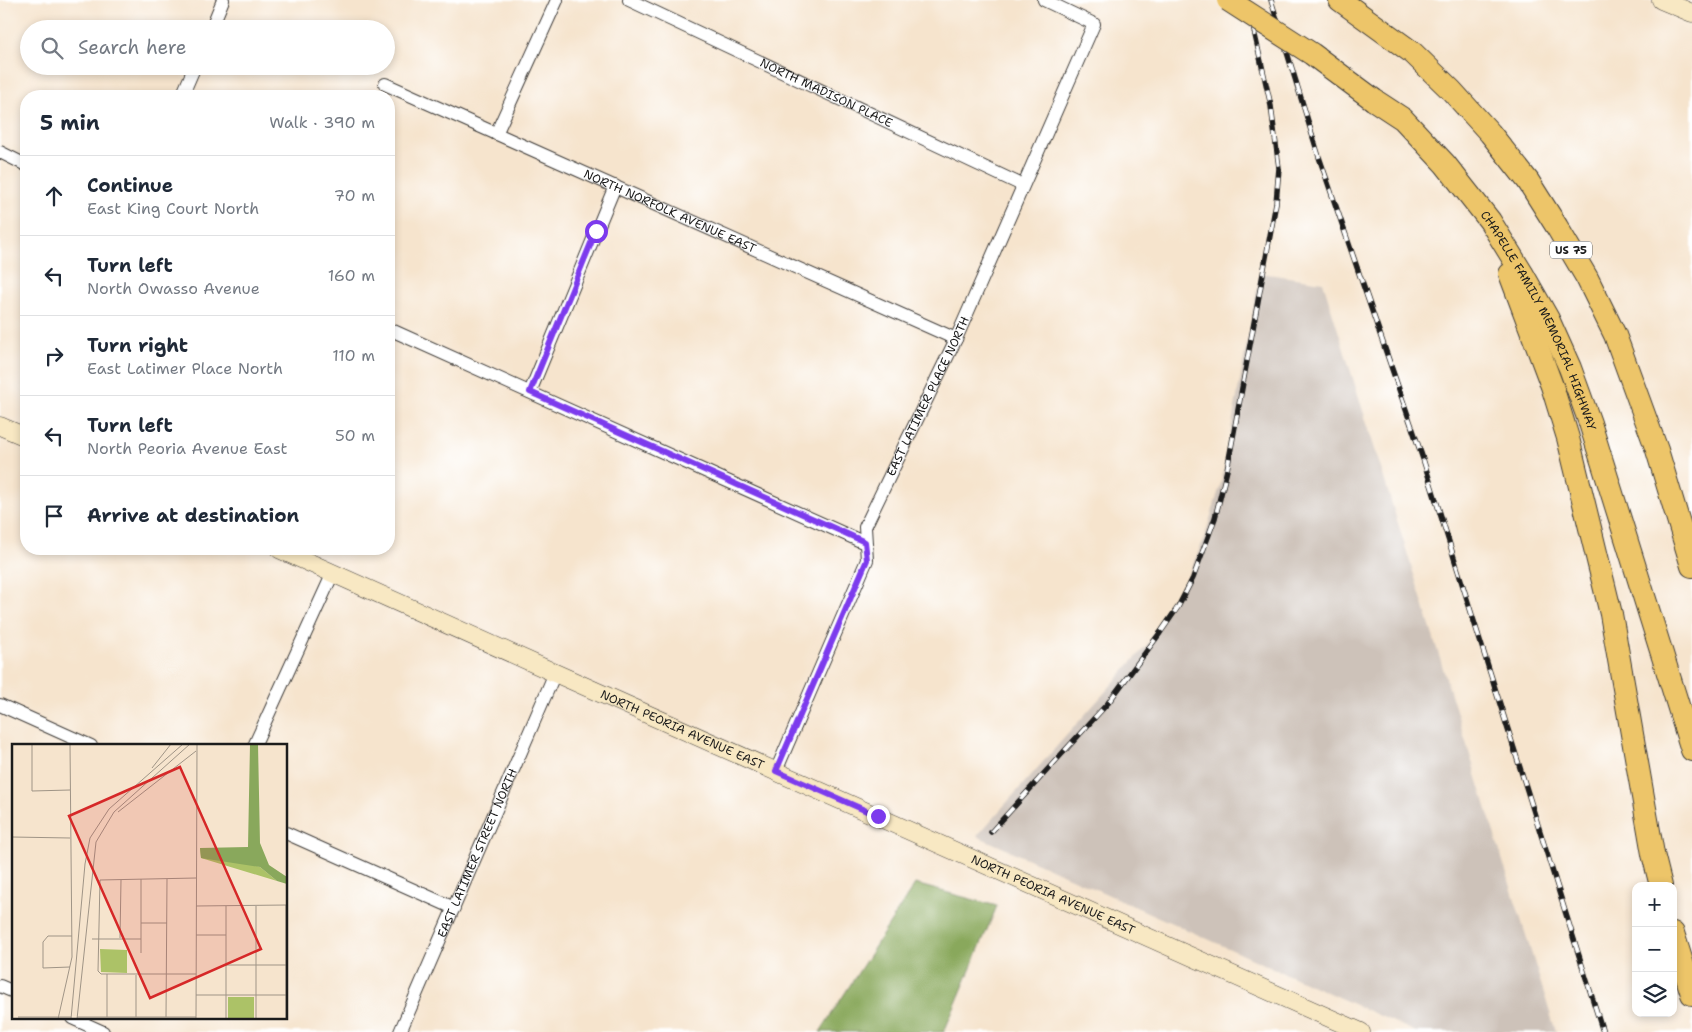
<!DOCTYPE html>
<meta charset="utf-8">
<style>
:root{--surface:#fff;--page:#f6f6f7;--text:#1f2937;--muted:#747a83;--line:#e0e1e3}
body{margin:0;font-family:"Shantell Sans",sans-serif;background:var(--page);color:var(--text)}
.controls{position:absolute;right:15px;bottom:15px;display:grid;overflow:hidden;border-radius:10px;box-shadow:0 2px 8px #0003}
.controls button{width:45px;height:45px;display:grid;place-items:center;padding:0;border:0;border-bottom:1px solid var(--line);background:var(--surface);color:var(--text);font:25px sans-serif}
.stop{position:absolute;width:15px;height:15px;margin:-11px;border:4px solid #7c3aed;border-radius:50%;background:#fff}
.stop.end{background:#7c3aed;border-color:#fff;box-shadow:0 1px 5px #0008}
.list{margin:0;padding:0;list-style:none}
h2{display:flex;justify-content:space-between;align-items:center;height:65px;margin:0;padding:0 20px;font-size:21px}
h2 small{font-size:16px;font-weight:400;color:var(--muted)}
.list li{display:grid;grid-template-columns:32px 1fr auto;gap:15px;align-items:center;box-sizing:border-box;height:80px;padding:0 20px;border-top:1px solid var(--line)}
.list b{display:block;font-size:19px;white-space:nowrap}
.list p{margin:0;font-size:16px;white-space:nowrap;color:var(--muted)}
.list em{font-size:16px;font-style:normal;color:var(--muted)}
.icon{flex:none;width:28px;height:28px;fill:none;stroke:currentColor;stroke-width:2;stroke-linecap:round;stroke-linejoin:round}
.map{position:relative;flex:none;width:1692px;height:1032px;overflow:hidden}
.search{position:absolute;background:var(--surface);box-shadow:0 2px 8px #0003;left:20px;top:20px;width:375px;height:55px;display:flex;align-items:center;gap:12px;box-sizing:border-box;padding:0 18px;border-radius:28px;color:var(--muted);font-size:19px}
.panel{position:absolute;background:var(--surface);box-shadow:0 2px 8px #0003;left:20px;top:90px;width:375px;height:465px;border-radius:20px}
.map>svg:first-child{display:block}
.industrial{fill:#cdc2b9}
.forest{fill:#89a85c;stroke:#52623c}
.lines{fill:none;stroke-linecap:round;stroke-linejoin:round}
.street-casing{stroke:#3d3a37;stroke-width:14}
.secondary-casing{stroke:#3d3a37;stroke-width:19}
.highway-casing{stroke:#3d3a37;stroke-width:24}
.street{stroke:#fff;stroke-width:12}
.secondary{stroke:#f8e8c3;stroke-width:18}
.highway{stroke:#edc569;stroke-width:22}
.rail-casing{stroke:#1c1c1c;stroke-width:5.5}
.rail{stroke:#fff;stroke-width:4;stroke-dasharray:11;stroke-linecap:butt}
.highway-bridge-casing{stroke:#3d3a37;stroke-width:24;stroke-linecap:butt}
.highway-bridge{stroke:#edc569;stroke-width:22}
.route{stroke:#7c3aed;stroke-width:6}
.labels{text-anchor:middle;dominant-baseline:central;stroke-width:4;stroke-linejoin:round;paint-order:stroke}
.shield{fill:#fff;stroke:#606060;stroke-width:1}
.shield-label{font-size:11px;font-weight:bold;fill:#1c1c1c}
.street-label{font-size:12px;fill:#1c1c1c;stroke:#fff}
.inset-road{fill:none;stroke:#9f9486;stroke-width:1}
.view{fill:#d62828;fill-opacity:0.15;stroke:#d62828;stroke-width:2.5}
.inset-edge{fill:none;stroke:#1c1c1c;stroke-width:2.5}
</style>
<div class="map">
<svg width="1692" height="1032" viewBox="0 0 1692 1032">
<rect width="100%" height="100%" fill="#fff"/>
<filter id="ink" filterUnits="userSpaceOnUse"><feTurbulence type="fractalNoise" baseFrequency=".02" numOctaves="2"/><feDisplacementMap in="SourceGraphic" scale="10" xChannelSelector="R" yChannelSelector="G"/><feConvolveMatrix kernelMatrix="1 2 1 2 8 2 1 2 1" color-interpolation-filters="sRGB"/></filter>
<filter id="wash" filterUnits="userSpaceOnUse"><feTurbulence type="fractalNoise" baseFrequency=".0096" numOctaves="4" result="noise"/><feDisplacementMap in="SourceGraphic" scale="20" xChannelSelector="R" yChannelSelector="G"/><feGaussianBlur stdDeviation="1.12" result="paint"/><feColorMatrix in="noise" values="0 0 0 0 0 0 0 0 0 0 0 0 0 0 0 0 0 1.4 0 .05"/><feComposite in="paint" operator="in"/></filter>
<g filter="url(#wash)">
<rect width="100%" height="100%" fill="#f6e4cd"/>
<path class="industrial" d="M1260 273 1323 282 1556 1032H1416L977 836 1147 645 1187 578 1204 539 1221 483Z"/>
<path class="forest" d="M915 884 997 906 944 1032H820Z"/>
</g>
<g filter="url(#ink)">
<g class="lines">
<defs>
<g id="street">
<path id="s1" d="M629 0 1022 185"/>
<path d="M211 29 223 0"/>
<path id="s2" d="M385 84 956 339"/>
<path d="M182 96 195 66"/>
<path d="M496 134 557 0"/>
<path d="M0 152 26 165"/>
<path d="M389 329 865 543"/>
<path d="M530 392 615 186"/>
<path d="M0 705 91 746"/>
<path d="M254 746 333 573"/>
<path id="s3" d="M776 771 867 560 865 527 956 339 1094 24 1044 0"/>
<path d="M286 833 454 908"/>
<path d="M0 986 14 992"/>
<path d="M72 1018 103 1032"/>
<path id="s4" d="M400 1032 555 673"/>
</g>
<g id="secondary">
<path d="M1661 0 1692 13"/>
<path d="M0 426 26 437"/>
<path id="s5" d="M279 549 555 673 1361 1032"/>
</g>
<g id="highway">
<path d="M1340 0 1413 53 1451 90 1490 133 1528 181 1557 227 1587 278 1615 335 1657 450 1692 566"/>
<path id="s6" d="M1374 100 1403 119 1445 164 1490 221 1522 273 1548 319 1570 368 1590 423 1692 750"/>
<path d="M1510 274 1552 386 1568 438 1611 614 1653 854 1661 886"/>
<path d="M1673 933 1692 994"/>
</g>
</defs>
<use href="#street" class="street-casing"/>
<use href="#secondary" class="secondary-casing"/>
<use href="#highway" class="highway-casing"/>
<use href="#street" class="street"/>
<use href="#secondary" class="secondary"/>
<use href="#highway" class="highway"/>
<defs>
<path id="rail" d="M1271 0 1319 157 1423 459 1603 1032
M991 832 1108 703 1160 633 1178 607 1193 578 1215 518 1227 470 1276 203 1279 168 1271 106 1247 0"/>
</defs>
<use href="#rail" class="rail-casing"/>
<use href="#rail" class="rail"/>
<defs>
<path id="highway-bridge" d="M1228 0 1312 54 1374 100"/>
</defs>
<use href="#highway-bridge" class="highway-bridge-casing"/>
<use href="#highway-bridge" class="highway-bridge"/>
</g>
</g>
<g class="lines" filter="url(#ink)">
<path class="route" d="M596 231 530 392 865 542 867 560 776 771 878 816"/>
</g>
<g class="labels">
<rect class="shield" x="1550" y="241.5" width="42" height="17" rx="4"/>
<g class="shield-label">
<text x="1571" y="250">US 75</text>
</g>
<g class="street-label">
<text stroke="none"><textPath href="#s1" startOffset="218">NORTH MADISON PLACE</textPath></text>
<text stroke="none"><textPath href="#s2" startOffset="312">NORTH NORFOLK AVENUE EAST</textPath></text>
<text stroke="none"><textPath href="#s6" startOffset="280">CHAPELLE FAMILY MEMORIAL HIGHWAY</textPath></text>
<text stroke="none"><textPath href="#s3" startOffset="408">EAST LATIMER PLACE NORTH</textPath></text>
<text stroke="none"><textPath href="#s5" startOffset="442">NORTH PEORIA AVENUE EAST</textPath></text>
<text stroke="none"><textPath href="#s4" startOffset="195">EAST LATIMER STREET NORTH</textPath></text>
<text stroke="none"><textPath href="#s5" startOffset="848">NORTH PEORIA AVENUE EAST</textPath></text>
</g>
</g>
<g transform="translate(12 744)">
<rect width="275" height="275" fill="#f6e4cd"/>
<path d="M188 104 248 123 265 137 189 114ZM88 205 115 206V229L89 228ZM216 253H242V275H216Z" fill="#acc267"/>
<path d="M238 0H246L248 99 257 121 275 133V140L265 137 248 123 189 114 188 104 236 103Z" fill="#89a85c"/>
<path class="inset-road" d="M20 0V47L58 46M140 24 159 0M106 68 184 7M0 93 58 94M184 134 88 136 86 227 89 230H184M184 162 275 161M129 179H155M184 191H214M108 194 109 136M80 195H129M129 209V135M214 221H275M58 223 31 224V198L36 192H60M95 230V273M124 231V273M184 251H275M6 273H59M65 273H184M154 273 155 135M46 275 60 213 58 0M59 275 73 120 78 94 97 65 171 0M65 275 84 98 102 68 178 0M184 275 185 0M214 275V162M244 275V162M274 275V161"/>
<path class="view" d="M168 23 249 205 138 254 57 72Z"/>
<rect width="275" height="275" class="inset-edge"/>
</g>
</svg>
<div class="controls">
<button>+</button>
<button>−</button>
<button><svg class="icon" aria-label="layers" viewBox="0 0 24 24"><path d="M12 4l9 5-9 5-9-5zM3 14l9 5 9-5"/></svg></button>
</div>
<div class="stop" style="left:596px;top:231px"></div>
<div class="stop end" style="left:878px;top:816px"></div>
<div class="search"><svg class="icon" aria-label="search" viewBox="0 0 24 24"><circle cx="10" cy="10" r="6"/><path d="M15 15l6 6"/></svg>Search here</div>
<section class="panel">
<h2>5 min<small>Walk · 390 m</small></h2>
<ul class="list">
<li><svg class="icon" aria-label="ahead" viewBox="0 0 24 24"><path d="M12 20V5M6 11l6-6 6 6"/></svg><div><b>Continue</b><p>East King Court North</p></div><em>70 m</em></li>
<li><svg class="icon" aria-label="left" viewBox="0 0 24 24"><path d="M17 20v-9H6M10 6l-5 5 5 5"/></svg><div><b>Turn left</b><p>North Owasso Avenue</p></div><em>160 m</em></li>
<li><svg class="icon" aria-label="right" viewBox="0 0 24 24"><path d="M7 20v-9h11M14 6l5 5-5 5"/></svg><div><b>Turn right</b><p>East Latimer Place North</p></div><em>110 m</em></li>
<li><svg class="icon" aria-label="left" viewBox="0 0 24 24"><path d="M17 20v-9H6M10 6l-5 5 5 5"/></svg><div><b>Turn left</b><p>North Peoria Avenue East</p></div><em>50 m</em></li>
<li><svg class="icon" aria-label="arrive" viewBox="0 0 24 24"><path d="M6 21V4h12l-3 4 3 4H6"/></svg><div><b>Arrive at destination</b></div></li>
</ul>
</section>
</div>
